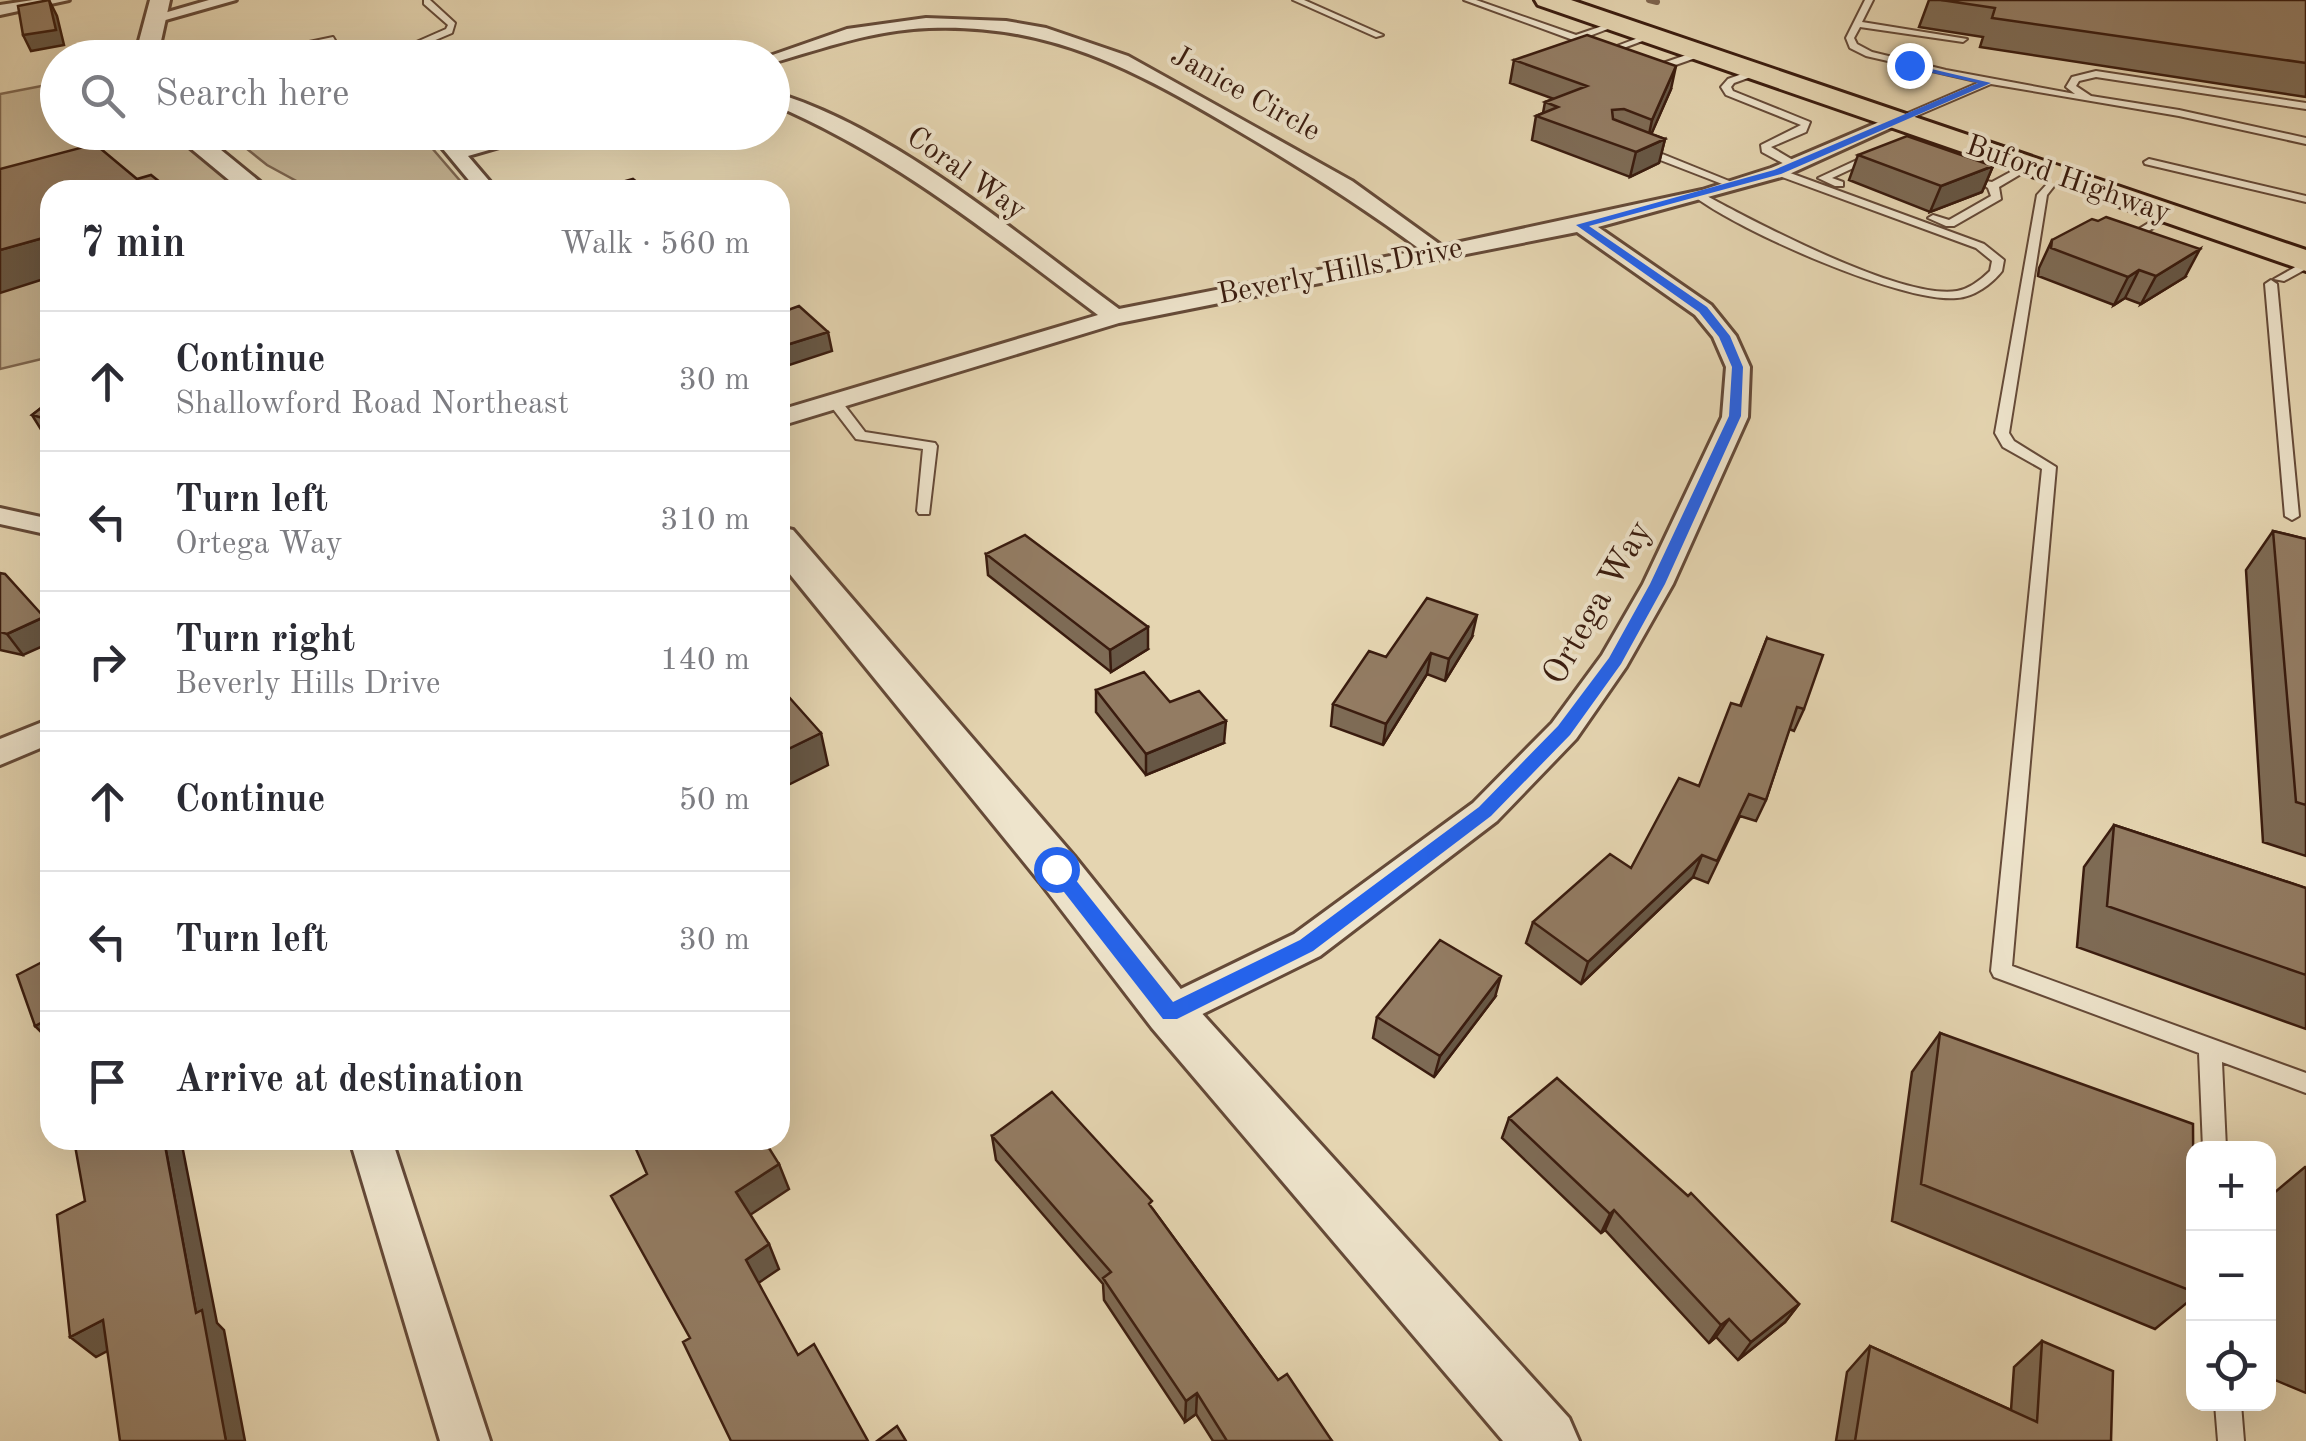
<!DOCTYPE html>
<meta charset="utf-8">
<style>
:root{--surface:#fff;--page:#f7f7f7;--text:#2b2b33;--muted:#7c7c81;--line:#e1e1e2}
body{margin:0;font-family:"Old Standard TT",serif;background:var(--page);color:var(--text)}
.controls{position:absolute;right:30px;bottom:30px;display:grid;overflow:hidden;border-radius:20px;box-shadow:0 10px 40px #0002}
.controls button{width:90px;height:90px;display:grid;place-items:center;padding:0;border:0;border-bottom:2px solid var(--line);background:var(--surface);color:var(--text);font:50px sans-serif}
.stop{position:absolute;width:30px;height:30px;margin:-22px;border:8px solid #2563eb;border-radius:50%;background:#fff}
.stop.end{background:#2563eb;border-color:#fff;box-shadow:0 2px 10px #0008}
.list{margin:0;padding:0;list-style:none}
h2{display:flex;justify-content:space-between;align-items:center;height:130px;margin:0;padding:0 40px;font-size:42px}
h2 small{font-size:32px;font-weight:400;color:var(--muted)}
.list li{display:grid;grid-template-columns:65px 1fr auto;gap:30px;align-items:center;box-sizing:border-box;height:140px;padding:0 40px;border-top:2px solid var(--line)}
.list b{display:block;font-size:38px;white-space:nowrap}
.list p{margin:0;font-size:32px;white-space:nowrap;color:var(--muted)}
.list em{font-size:32px;font-style:normal;color:var(--muted)}
.icon{flex:none;width:55px;height:55px;fill:none;stroke:currentColor;stroke-width:2;stroke-linecap:round;stroke-linejoin:round}
.map{position:relative;flex:none;width:2306px;height:1441px;overflow:hidden}
.search{position:absolute;background:var(--surface);box-shadow:0 10px 40px #0002;left:40px;top:40px;width:750px;height:110px;display:flex;align-items:center;gap:25px;box-sizing:border-box;padding:0 35px;border-radius:55px;color:var(--muted);font-size:38px}
.panel{position:absolute;background:var(--surface);box-shadow:0 10px 40px #0002;left:40px;top:180px;width:750px;height:970px;border-radius:30px}
.map>svg:first-child{display:block}
.green{fill:#c8b695;stroke:#816952;stroke-width:2.5}
.lines{fill:none;stroke-linecap:round;stroke-linejoin:round}
.stream{stroke:#7e654f;stroke-width:6}
.service-casing{stroke:#654a38;stroke-width:4}
.minor-casing{stroke:#654a38;stroke-width:6}
.tertiary-casing{stroke:#654a38;stroke-width:6}
.primary-casing{stroke:#3a1c0f;stroke-width:6}
.service{fill:#eee4cc;fill-rule:evenodd}
.minor{fill:#eee4cc;fill-rule:evenodd}
.tertiary{fill:#eee4cc;fill-rule:evenodd}
.primary{fill:#e5d5b1;fill-rule:evenodd}
.wall{fill:#7e6b55;stroke:#3a1c0f;stroke-width:2.5}
.shaded-wall{fill:#675745;stroke:#3a1c0f;stroke-width:2.5}
.building{fill:#937c63;stroke:#3a1c0f;stroke-width:2.5}
.route{fill:#2563eb}
.labels{text-anchor:middle;dominant-baseline:central;stroke-width:8;stroke-linejoin:round;paint-order:stroke}
.far-street-label{font-size:30px;fill:#3a1c0f;stroke:#eee4cc}
.street-label{font-size:35px;fill:#3a1c0f;stroke:#eee4cc}
</style>
<div class="map">
<svg width="2306" height="1441" viewBox="0 0 2306 1441">
<rect width="100%" height="100%" fill="#e5d5b1"/>
<filter id="stains"><feTurbulence type="fractalNoise" baseFrequency=".002" numOctaves="4"/><feColorMatrix values="0 0 0 0 .2 0 0 0 0 .09 0 0 0 0 .02 0 0 0 .5 -.17"/></filter>
<radialGradient id="worn" r=".72"><stop offset=".6" stop-color="#630" stop-opacity="0"/><stop offset="1" stop-color="#630" stop-opacity=".3"/></radialGradient>
<path class="green" d="M57 83 58 132 193 133 264 190H50V357L0 369V94Z
M227 133H419L468 190H313L267 165Z"/>
<g class="lines">
<path class="stream" d="M1649 0 1657 2"/>
<defs>
<path id="service" d="M424 0H430L455 23 452 33 393 58H380L446 29 448 25 424 4Z
M1293 0H1304L1383 35 1376 37Z
M1464 0H1476L1576 35 1617 21 1621 24 1576 41Z
M1865 0H1873L1862 22 1967 39 1963 42 1860 27 1854 38 1857 44 1872 52 1946 70 2075 94 2066 87 2072 77 2096 71 2306 103V109L2096 77 2079 81 2076 86 2091 96 2179 110 2306 138V144L2179 116 1991 84 1900 123H1894V119L1980 82 1866 56 1850 48 1846 38Z
M1649 34 1656 36 1618 50 1627 55V59H1621L1606 50Z
M333 37 336 42 253 58H232Z
M1701 50 1704 55 1664 69 1645 65 1649 62 1663 63Z
M1756 69 1759 70V74L1734 83 1731 87 1733 91 1810 122 1806 132 1771 147 1798 163V167H1790L1762 152 1761 145 1801 125 1726 95 1721 87 1728 79Z
M1637 147H1645L1739 185 1730 187 1637 151Z
M1872 153 1881 155 1832 178 1843 182V186H1835L1818 178Z
M2149 159 2306 196V202L2145 164 2144 162Z
M2027 163 2032 166 2031 168 1999 187 2001 199 1954 226H1946L1928 218 1933 215 1949 220 1991 196 1988 188 1979 182 1980 180 1992 182Z
M1774 170H1782L1984 244 2004 260 2002 271C1992 284 1974 297 1957 298 1904 304 1737 230 1694 196L1703 194C1755 222 1901 300 1957 291 1969 289 1982 279 1990 271L1992 261 1976 248 1774 174Z
M2057 173 2062 176 2047 195 2009 433 2014 441 2056 467 2012 966 2306 1073V1093L2222 1062 2226 1148H2203L2199 1053 1994 977 1991 971 2042 469 2003 447 1995 433 2037 195Z
M2165 213 2174 215 2134 240 2124 238Z
M2306 261V269L2284 281 2274 279Z
M2271 280 2277 284 2299 516 2292 520 2285 516 2265 284Z
M834 397 839 398 865 432 935 443 937 446 929 514H919L917 511 923 449 856 439 827 401Z
M2215 1404H2241L2244 1441H2218Z"/>
<path id="minor" d="M33 0H69L0 15V5Z
M209 0H236L155 23 147 18Z
M926 18 1006 21 1046 28 1128 56 1352 181 1442 246 1702 190 1771 168 1891 117 1897 116 1906 121 1785 176 1598 227 1711 305 1736 336 1750 367 1748 417 1673 584 1626 667 1576 739 1497 821 1320 956 1170 1030 1156 1025 1150 1013 1156 1001 1294 934 1473 803 1552 723 1602 655 1643 584 1722 417 1726 367 1713 337 1695 315 1577 232 1119 323 780 426V410L1098 315C994 237 893 155 772 104V92C892 126 1019 236 1119 309L1421 250C1361 206 1300 167 1235 129 1135 70 1049 23 929 28 873 30 825 48 772 63V58H764L847 29Z
M429 132H448L460 146 518 132H552L468 156 497 190H477Z
M0 508 50 519V535L0 524Z
M50 719V744L0 765V739Z
M350 1140H392L490 1441H440Z"/>
<path id="tertiary" d="M150 0H170L161 41 163 58H141L139 41Z
M171 132H199L270 190H241Z
M780 527 793 530 1074 856 1188 998 1569 1418 1579 1441H1503L1152 1028 1040 882 780 562Z"/>
<path id="primary" d="M1535 0H1571L2306 250V271L1538 5Z"/>
</defs>
<use href="#service" class="service-casing"/>
<use href="#minor" class="minor-casing"/>
<use href="#tertiary" class="tertiary-casing"/>
<use href="#primary" class="primary-casing"/>
<use href="#service" class="service"/>
<use href="#minor" class="minor"/>
<use href="#tertiary" class="tertiary"/>
<use href="#primary" class="primary"/>
</g>
<path class="wall" d="M1929 0H2306V97L1980 47 1983 37 1919 27Z
M1514 60 1671 89 1651 134 1665 139 1659 163 1630 177 1532 140 1536 116 1543 113 1545 102 1554 99 1510 83Z
M1858 155 1993 166 1982 192 1930 212 1849 180Z
M2052 240 2185 277 2141 304 2125 298 2114 305 2038 276 2039 268Z
M50 401V437L45 436 32 415Z
M2273 531 2306 539V856L2263 842 2246 570Z
M986 554 1148 649 1111 672 988 575Z
M0 573 23 655 0 650Z
M1472 637 1445 681 1427 674 1383 745 1331 726 1333 704 1386 657Z
M1767 638 1804 709 1794 731 1789 729 1766 800 1756 821 1740 816 1708 883 1693 877 1581 984 1526 943 1533 922 1631 868 1699 786 1740 706Z
M1096 690 1170 702 1224 743 1146 775 1096 712Z
M2114 825 2306 888V1029L2077 947 2084 867Z
M1495 997 1434 1077 1373 1038 1377 1017Z
M1940 1033 2194 1148V1297L2155 1329 1892 1221 1912 1072Z
M1509 1118 1799 1304 1785 1322 1738 1360 1716 1337 1709 1343 1605 1230 1601 1233 1502 1138Z
M992 1136 1152 1208 1278 1380 1332 1441H1213L1196 1414 1185 1422 1104 1300 1103 1284 996 1160Z
M2305 1167H2306V1393L2270 1378 2268 1354V1198Z
M2042 1341 2111 1441H1836L1847 1372 1870 1346 2011 1410 2014 1367Z"/>
<path class="shaded-wall" d="M49 0 57 16 64 45 31 51 23 35Z
M1676 66 1671 89 1647 144 1652 120Z
M1665 139 1659 163 1630 177 1636 152Z
M1993 166 1982 192 1930 212 1941 186Z
M50 236V277L0 293V250Z
M2200 249 2185 277 2141 304 2156 276Z
M2139 270 2125 298 2114 305 2128 277Z
M828 332 832 351 780 368V347Z
M1477 615 1472 637 1445 681 1449 659Z
M44 617 50 625V643L23 655 7 634Z
M1148 627V649L1111 672 1110 650Z
M1431 653 1427 674 1383 745 1386 724Z
M1226 721 1224 743 1146 775V754Z
M821 733 828 765 780 789V753Z
M1702 855 1693 877 1581 984 1588 962Z
M1501 976 1495 997 1434 1077 1440 1056Z
M50 1018V1041L35 1026Z
M164 1140H181L217 1323 224 1330 245 1441H226L196 1313Z
M779 1164 789 1189 747 1217 736 1192Z
M1614 1210 1605 1230 1601 1233 1610 1214Z
M769 1244 779 1269 757 1284 746 1260Z
M1799 1304 1785 1322 1738 1360 1751 1342Z
M1729 1319 1716 1337 1709 1343 1721 1325Z
M103 1320 128 1340 96 1357 70 1337Z
M1197 1393 1196 1414 1185 1422 1186 1401Z"/>
<path class="building" d="M49 0 56 30 23 35 18 6Z
M1941 0H2306V63L1992 18 1995 8Z
M1587 35 1676 66 1652 120 1624 109 1612 110 1613 119 1665 139 1636 152 1536 116 1558 107 1545 102 1587 86 1514 60Z
M1907 136 1993 166 1941 186 1858 155Z
M95 144 137 179 151 175 170 190H50V236L0 250V169Z
M633 179 643 187 657 183 665 190 597 189Z
M2106 217 2200 249 2156 276 2139 270 2128 277 2051 248 2052 240 2092 219 2098 221Z
M780 302 788 310 799 306 828 332 780 347Z
M50 401V420L32 415Z
M2273 531 2306 539V805L2296 802Z
M1025 535 1148 627 1110 650 986 554Z
M0 573 5 574 44 617 7 634 0 632Z
M1427 598 1477 615 1449 659 1431 653 1386 724 1333 704 1369 651 1386 657Z
M1767 638 1823 655 1804 709 1797 707 1766 800 1749 794 1717 861 1702 855 1588 962 1533 922 1610 854 1631 868 1679 778 1699 786 1731 703 1741 706Z
M1144 672 1170 702 1199 691 1226 721 1146 754 1096 690Z
M780 687 821 733 780 753Z
M2114 825 2306 888V975L2107 906Z
M50 927V943L45 930Z
M1440 940 1501 976 1440 1056 1377 1017Z
M50 958V1018L35 1026 17 975Z
M1940 1033 2193 1124 2194 1292 1921 1184Z
M1557 1078 1688 1196 1691 1193 1799 1304 1751 1342 1729 1319 1721 1325 1614 1210 1610 1214 1509 1118Z
M1052 1092 1152 1201 1149 1204 1278 1380 1287 1374 1332 1441H1227L1197 1393 1186 1401 1103 1278 1111 1272 992 1136Z
M74 1140H164L196 1313 202 1310 226 1441H120L103 1320 70 1337 57 1215 85 1201Z
M632 1140H764L779 1164 736 1192 769 1244 746 1260 798 1355 814 1344 868 1441H731L683 1342 690 1338 611 1196 647 1174Z
M2042 1341 2113 1371 2111 1441H1855L1870 1346 2037 1422Z
M897 1426 906 1441H877Z"/>
<path class="route" d="M1906 63 1991 83 1781 174 1589 226 1707 307 1730 336 1743 367 1741 416 1665 584 1621 664 1570 735 1491 816 1313 951 1177 1019H1163L1050 874V864H1063L1173 1002 1300 940 1479 807 1558 726 1609 658 1650 584 1729 416 1732 367 1719 337 1699 312 1576 225 1774 170 1978 83 1906 67Z"/>
<g class="labels">
<g class="far-street-label">
<text transform="translate(1245 94) rotate(29)">Janice Circle</text>
<text transform="translate(966 174) rotate(35)">Coral Way</text>
<text transform="translate(2068 180) rotate(19)">Buford Highway</text>
<text transform="translate(1340 272) rotate(-11)">Beverly Hills Drive</text>
</g>
<g class="street-label">
<text transform="translate(1598 603) rotate(-60)">Ortega Way</text>
</g>
</g>
<rect width="100%" height="100%" filter="url(#stains)"/>
<rect width="100%" height="100%" fill="url(#worn)"/>
</svg>
<div class="controls">
<button>+</button>
<button>−</button>
<button><svg class="icon" aria-label="locate" viewBox="0 0 24 24"><circle cx="12" cy="12" r="6"/><path d="M12 2v4M12 18v4M2 12h4M18 12h4"/></svg></button>
</div>
<div class="stop" style="left:1056px;top:869px"></div>
<div class="stop end" style="left:1909px;top:65px"></div>
<div class="search"><svg class="icon" aria-label="search" viewBox="0 0 24 24"><circle cx="10" cy="10" r="6"/><path d="M15 15l6 6"/></svg>Search here</div>
<section class="panel">
<h2>7 min<small>Walk · 560 m</small></h2>
<ul class="list">
<li><svg class="icon" aria-label="ahead" viewBox="0 0 24 24"><path d="M12 20V5M6 11l6-6 6 6"/></svg><div><b>Continue</b><p>Shallowford Road Northeast</p></div><em>30 m</em></li>
<li><svg class="icon" aria-label="left" viewBox="0 0 24 24"><path d="M17 20v-9H6M10 6l-5 5 5 5"/></svg><div><b>Turn left</b><p>Ortega Way</p></div><em>310 m</em></li>
<li><svg class="icon" aria-label="right" viewBox="0 0 24 24"><path d="M7 20v-9h11M14 6l5 5-5 5"/></svg><div><b>Turn right</b><p>Beverly Hills Drive</p></div><em>140 m</em></li>
<li><svg class="icon" aria-label="ahead" viewBox="0 0 24 24"><path d="M12 20V5M6 11l6-6 6 6"/></svg><div><b>Continue</b></div><em>50 m</em></li>
<li><svg class="icon" aria-label="left" viewBox="0 0 24 24"><path d="M17 20v-9H6M10 6l-5 5 5 5"/></svg><div><b>Turn left</b></div><em>30 m</em></li>
<li><svg class="icon" aria-label="arrive" viewBox="0 0 24 24"><path d="M6 21V4h12l-3 4 3 4H6"/></svg><div><b>Arrive at destination</b></div></li>
</ul>
</section>
</div>
